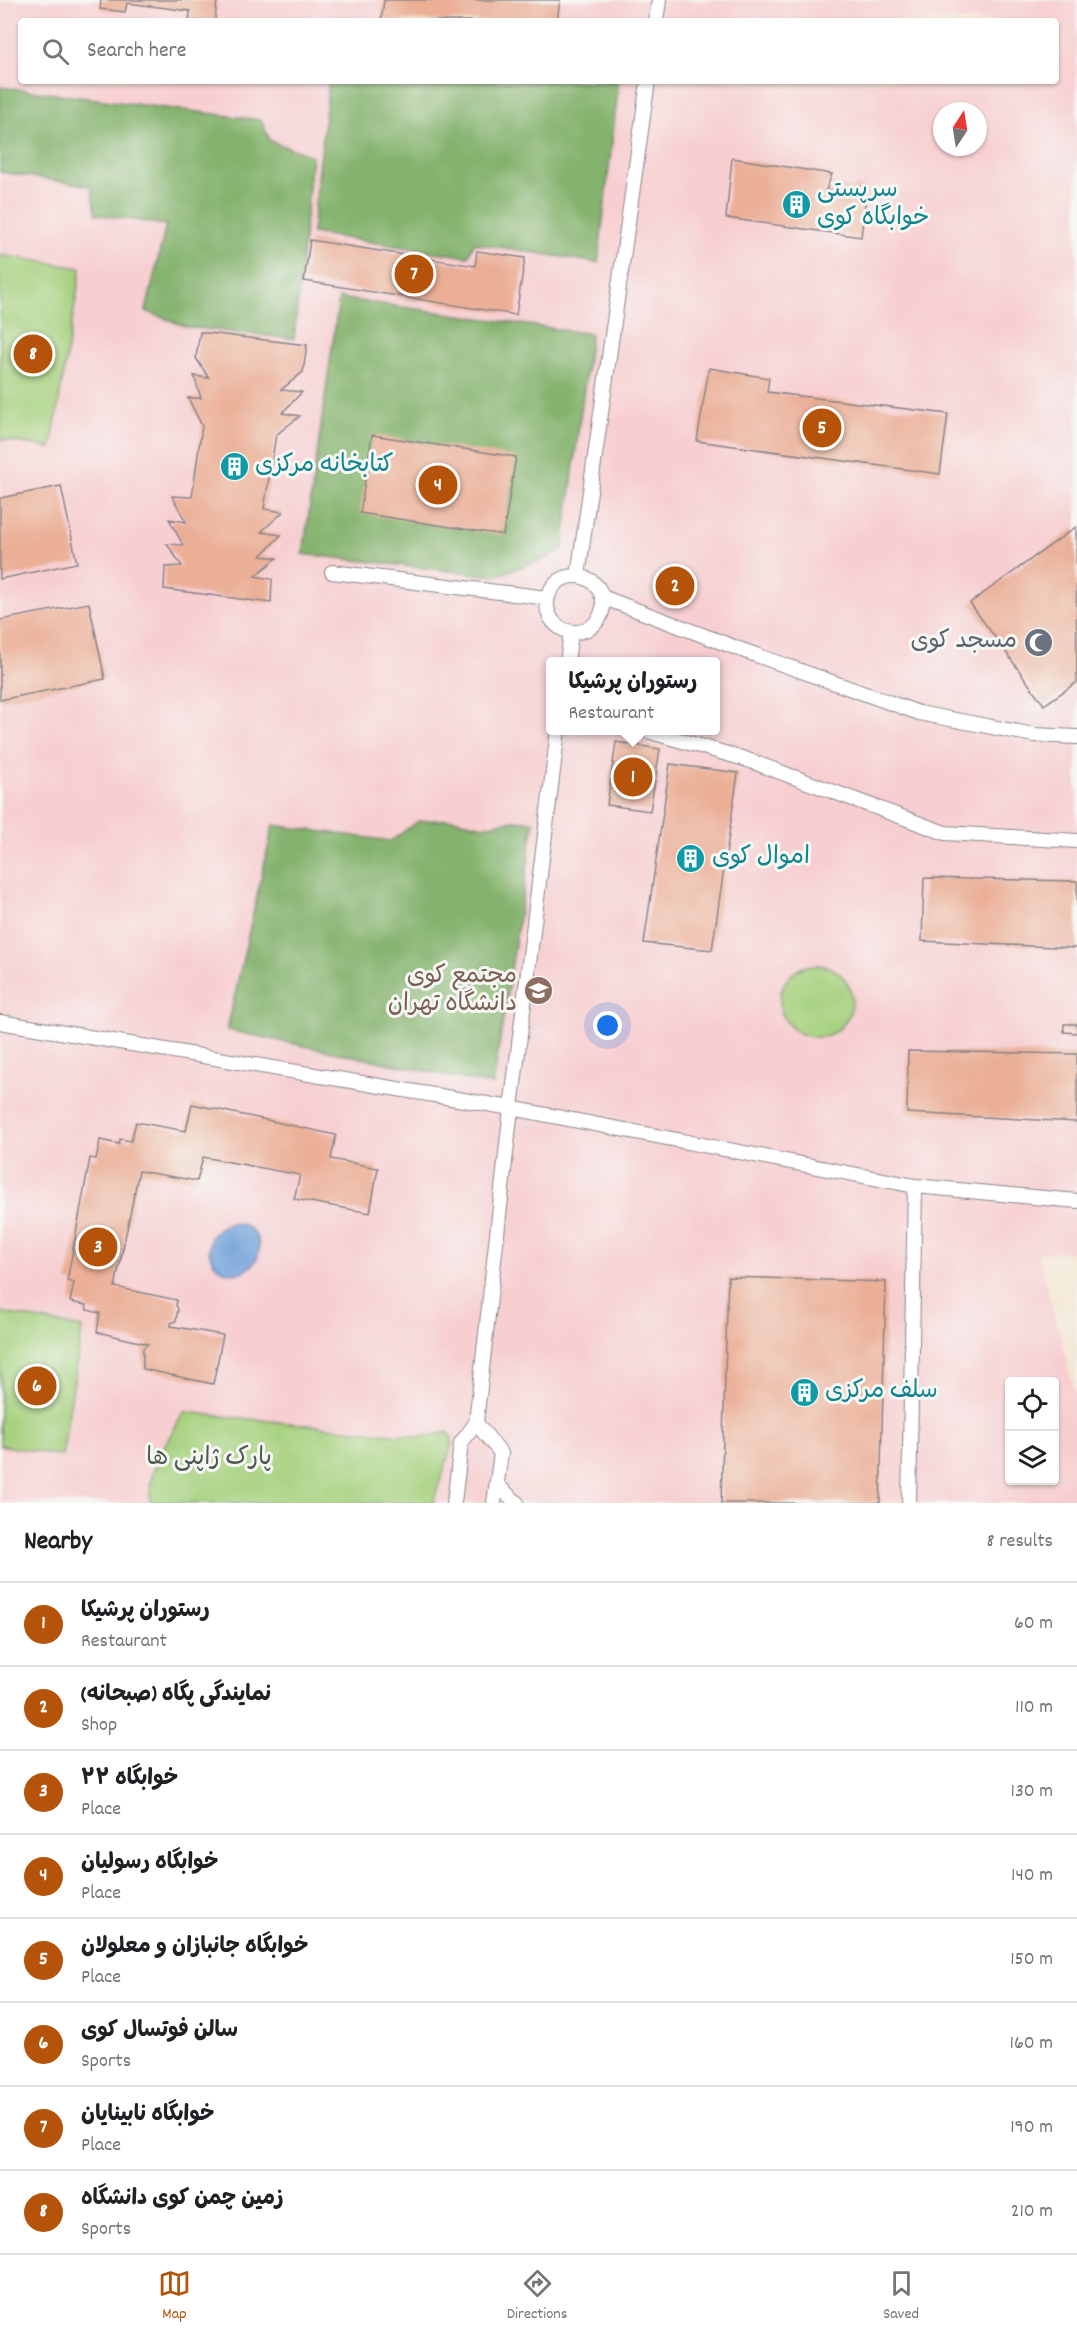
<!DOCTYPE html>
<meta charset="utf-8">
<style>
:root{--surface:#fff;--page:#f2f2f2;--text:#202124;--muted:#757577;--line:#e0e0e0;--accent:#b45309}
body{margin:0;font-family:Dekko,"Playpen Sans Arabic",sans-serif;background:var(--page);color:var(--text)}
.controls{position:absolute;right:18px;bottom:18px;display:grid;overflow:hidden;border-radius:6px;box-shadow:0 2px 4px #0004}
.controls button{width:54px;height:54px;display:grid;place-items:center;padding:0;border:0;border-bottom:2px solid var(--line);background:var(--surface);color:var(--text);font:30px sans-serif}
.compass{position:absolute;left:933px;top:102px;width:54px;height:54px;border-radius:50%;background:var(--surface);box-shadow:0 2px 4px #0004;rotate:12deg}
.you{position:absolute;left:608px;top:1026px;width:21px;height:21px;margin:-15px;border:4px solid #fff;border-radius:50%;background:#1a73e8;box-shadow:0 0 0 9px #1a73e833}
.badge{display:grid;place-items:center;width:39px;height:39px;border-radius:50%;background:var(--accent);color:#fff;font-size:20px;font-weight:700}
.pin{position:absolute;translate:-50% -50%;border:3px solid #fff;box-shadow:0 2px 6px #0006}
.popup{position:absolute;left:546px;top:657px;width:174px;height:78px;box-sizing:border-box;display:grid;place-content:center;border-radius:6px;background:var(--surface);filter:drop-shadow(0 2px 4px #0005);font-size:20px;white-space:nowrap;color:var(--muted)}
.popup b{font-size:22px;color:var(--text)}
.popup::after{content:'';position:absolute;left:50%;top:100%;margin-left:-12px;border:12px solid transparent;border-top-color:var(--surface)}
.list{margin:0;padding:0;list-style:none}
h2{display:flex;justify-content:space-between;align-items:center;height:78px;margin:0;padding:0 24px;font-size:26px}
h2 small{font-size:20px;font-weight:400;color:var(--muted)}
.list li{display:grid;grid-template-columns:39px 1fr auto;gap:18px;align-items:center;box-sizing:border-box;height:84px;padding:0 24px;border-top:2px solid var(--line)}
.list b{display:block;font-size:22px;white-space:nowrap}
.list p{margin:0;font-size:20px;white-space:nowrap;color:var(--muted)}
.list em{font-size:20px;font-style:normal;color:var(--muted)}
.icon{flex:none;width:33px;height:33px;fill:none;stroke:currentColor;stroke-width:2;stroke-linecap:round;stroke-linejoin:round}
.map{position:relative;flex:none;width:1077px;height:1503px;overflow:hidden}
.search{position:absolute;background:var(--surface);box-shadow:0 2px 4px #0004;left:18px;right:18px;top:18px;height:66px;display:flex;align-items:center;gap:15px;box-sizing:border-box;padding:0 21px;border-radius:6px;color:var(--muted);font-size:22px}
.sheet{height:750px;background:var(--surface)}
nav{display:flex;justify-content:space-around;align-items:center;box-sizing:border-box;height:84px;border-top:2px solid var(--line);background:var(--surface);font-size:16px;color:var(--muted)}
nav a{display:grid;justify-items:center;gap:3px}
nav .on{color:var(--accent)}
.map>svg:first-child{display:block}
.built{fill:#f7cfd1;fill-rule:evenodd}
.green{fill:#a6d17e;stroke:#647a5c;stroke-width:1.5}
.forest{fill:#84b36d;stroke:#536a54;stroke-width:1.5}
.water{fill:#6fa0d9;stroke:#48618a;stroke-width:1.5}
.building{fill:#ebaf96}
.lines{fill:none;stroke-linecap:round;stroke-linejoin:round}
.lane-casing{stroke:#8b8488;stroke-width:16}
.lane{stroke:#fff;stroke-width:14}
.labels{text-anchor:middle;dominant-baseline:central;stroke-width:6;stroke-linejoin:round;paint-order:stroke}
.culture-label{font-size:24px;fill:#0d838f;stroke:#f6f6f2;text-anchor:start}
.worship-label{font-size:24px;fill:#5b616d;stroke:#f6f6f2;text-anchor:end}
.education-label{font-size:24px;fill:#785e54;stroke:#f6f6f2;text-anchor:end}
.park-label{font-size:24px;fill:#4a574f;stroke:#f6f6f2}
</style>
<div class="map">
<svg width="1077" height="1503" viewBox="0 0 1077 1503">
<rect width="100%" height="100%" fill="#f6f6f2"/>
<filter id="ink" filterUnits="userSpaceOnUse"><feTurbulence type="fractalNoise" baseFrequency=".0167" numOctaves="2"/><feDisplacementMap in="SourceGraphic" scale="12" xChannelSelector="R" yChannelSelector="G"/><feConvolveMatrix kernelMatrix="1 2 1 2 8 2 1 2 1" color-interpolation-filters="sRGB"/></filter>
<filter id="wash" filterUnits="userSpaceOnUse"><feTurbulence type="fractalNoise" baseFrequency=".008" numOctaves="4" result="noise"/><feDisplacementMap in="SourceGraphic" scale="24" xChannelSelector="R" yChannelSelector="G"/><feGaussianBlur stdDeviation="1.35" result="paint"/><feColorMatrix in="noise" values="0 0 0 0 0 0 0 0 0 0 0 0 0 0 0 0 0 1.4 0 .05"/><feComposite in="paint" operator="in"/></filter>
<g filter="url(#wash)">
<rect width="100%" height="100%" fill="#f4e7d4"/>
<path class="built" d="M0 0H1077V1252L1038 1253 1077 1400V1503H0ZM21 21H1056V81H21ZM942 111H978V147H942ZM550 662H716V730H550ZM1010 1382H1054V1480H1010Z"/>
<path class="green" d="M0 255 81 268 51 448 0 439Z
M780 1001a36 36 0 1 1 72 0a36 36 0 1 1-72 0Z
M0 1312 82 1328 62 1456 0 1445Z
M184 1412 420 1437 448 1432 452 1438V1445L433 1503H151C145 1471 169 1439 184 1412Z"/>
<path class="forest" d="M329 81H619L598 263 474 243 468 257 312 233Z
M0 87 261 120 270 141 312 156 294 339 187 327 146 311 166 225 96 214 91 186 0 172Z
M339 298 591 334 563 549 547 558 495 576 303 554Z
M453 819 484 826 514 820 534 822 493 1085 227 1030 273 825 391 841 418 821Z"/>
<path class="water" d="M209 1248a25 25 0 1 1 50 0a25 25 0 1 1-50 0Z"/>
<g id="blocks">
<path class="building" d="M101 0H217L215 21H189L190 11 127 3 125 12 100 9Z
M384 0H560L557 21H381Z
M732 158 832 174 826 190 840 193 841 187 853 190 856 186 867 188 861 237 726 218Z
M310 240 475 266 477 251 525 258 516 315 304 281Z
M200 332 307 345 303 372 281 390 302 392 282 413 300 416 276 435 264 509 283 512 261 532 281 535 261 556 277 558 255 576 272 579 271 603 164 589 165 567 182 566 167 544 183 545 169 519 186 522 172 496 192 497 202 426 188 398H201L194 376 209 378 196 358Z
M709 368 769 378 767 392 948 414 940 474 697 441Z
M372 435 516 457 503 535 360 513Z
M61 486 77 563 0 579V498Z
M1076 527 1077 682 1044 705 970 603Z
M89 603 105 679 0 700V620Z
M616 742 660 749 650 811 607 805Z
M670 764 738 773 712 950 644 943Z
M924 878 1077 881V948L922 941Z
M1064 1024H1077V1033L1064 1032Z
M908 1051 1077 1054V1122L907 1113Z
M192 1104 336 1135 331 1159 378 1168 370 1213 294 1199 300 1175 203 1157 197 1181 139 1171 115 1287 177 1300 176 1305 178 1309 176 1321 171 1323V1326L223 1335 213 1384 143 1369V1348L148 1344 97 1332 100 1313 87 1310 86 1305 70 1302 74 1283 67 1281 90 1158 96 1159 100 1140 119 1144 120 1139 131 1141 136 1122 186 1131Z
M728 1277 886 1282 880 1503H721Z"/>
</g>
</g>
<g filter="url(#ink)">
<use href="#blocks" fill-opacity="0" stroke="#8b8488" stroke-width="1.5"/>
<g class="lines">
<defs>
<path id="lane" d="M656 21 659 0
M332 572 548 598
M578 576 648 81
M547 604a28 28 0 1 1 56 0a28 28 0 1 1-56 0Z
M602 597 742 650 919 713 1034 735 1077 737
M567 662 571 632
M644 730 745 759 945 833 1077 841
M0 1022 511 1108 915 1186 1077 1201
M476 1423 501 1453 494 1503
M496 1484 517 1503
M454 1503 461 1443 476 1423 511 1108 558 730
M909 1503 915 1186"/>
</defs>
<use href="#lane" class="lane-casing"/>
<use href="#lane" class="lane"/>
</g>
</g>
<defs>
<symbol id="building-disc" viewBox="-11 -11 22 22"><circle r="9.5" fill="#0f9aa8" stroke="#f6f6f2"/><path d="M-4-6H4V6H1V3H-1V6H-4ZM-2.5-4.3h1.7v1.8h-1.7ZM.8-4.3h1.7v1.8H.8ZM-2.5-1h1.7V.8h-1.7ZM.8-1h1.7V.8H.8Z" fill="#fff"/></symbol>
<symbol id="mosque-disc" viewBox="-11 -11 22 22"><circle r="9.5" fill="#6b7280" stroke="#f6f6f2"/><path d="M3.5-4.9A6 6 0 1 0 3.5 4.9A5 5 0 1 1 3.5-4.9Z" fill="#fff"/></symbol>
<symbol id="university-disc" viewBox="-11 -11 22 22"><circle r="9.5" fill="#8d6e63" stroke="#f6f6f2"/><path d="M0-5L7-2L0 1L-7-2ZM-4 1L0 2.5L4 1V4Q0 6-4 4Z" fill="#fff"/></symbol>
</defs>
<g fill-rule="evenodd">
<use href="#building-disc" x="780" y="188" width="33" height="33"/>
<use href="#building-disc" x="218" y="450" width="33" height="33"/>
<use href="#mosque-disc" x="1022" y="626" width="33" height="33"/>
<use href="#building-disc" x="674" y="842" width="33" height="33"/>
<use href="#university-disc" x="522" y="974" width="33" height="33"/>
<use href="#building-disc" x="788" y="1376" width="33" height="33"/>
</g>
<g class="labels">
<g class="culture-label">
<text x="817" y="191">سرپستی<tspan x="817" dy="28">خوابگاه کوی</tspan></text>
<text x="255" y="466">کتابخانه مرکزی</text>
<text x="712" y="858">اموال کوی</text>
<text x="825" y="1392">سلف مرکزی</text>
</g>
<g class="worship-label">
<text x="1017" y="642">مسجد کوی</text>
</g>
<g class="education-label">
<text x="517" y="977">مجتمع کوی<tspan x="517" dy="28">دانشگاه تهران</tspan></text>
</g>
<g class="park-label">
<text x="209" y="1459">پارک ژاپنی ها</text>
</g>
</g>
</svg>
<div class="controls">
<button><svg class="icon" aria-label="locate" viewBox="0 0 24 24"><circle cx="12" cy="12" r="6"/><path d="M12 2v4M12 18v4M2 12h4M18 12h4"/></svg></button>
<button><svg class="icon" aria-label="layers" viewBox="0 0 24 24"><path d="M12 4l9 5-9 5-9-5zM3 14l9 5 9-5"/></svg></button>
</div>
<svg class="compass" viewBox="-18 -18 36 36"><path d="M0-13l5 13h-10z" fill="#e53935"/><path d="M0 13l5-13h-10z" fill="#757577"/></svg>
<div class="you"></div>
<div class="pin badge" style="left:633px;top:777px">1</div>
<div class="popup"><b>رستوران پرشیکا</b>Restaurant</div>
<div class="pin badge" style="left:675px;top:586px">2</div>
<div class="pin badge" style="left:98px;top:1247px">3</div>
<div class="pin badge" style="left:438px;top:485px">4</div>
<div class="pin badge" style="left:822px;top:428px">5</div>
<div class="pin badge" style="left:37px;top:1386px">6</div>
<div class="pin badge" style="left:414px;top:274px">7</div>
<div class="pin badge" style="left:33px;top:354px">8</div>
<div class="search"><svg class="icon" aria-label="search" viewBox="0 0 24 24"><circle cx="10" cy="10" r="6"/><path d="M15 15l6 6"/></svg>Search here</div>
</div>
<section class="sheet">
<h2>Nearby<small>8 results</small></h2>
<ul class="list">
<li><span class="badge">1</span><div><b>رستوران پرشیکا</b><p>Restaurant</p></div><em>60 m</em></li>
<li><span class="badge">2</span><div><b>نمایندگی پگاه (صبحانه)</b><p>Shop</p></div><em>110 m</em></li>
<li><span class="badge">3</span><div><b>خوابگاه ۲۲</b><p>Place</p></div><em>130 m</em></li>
<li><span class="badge">4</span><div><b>خوابگاه رسولیان</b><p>Place</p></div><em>140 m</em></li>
<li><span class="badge">5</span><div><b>خوابگاه جانبازان و معلولان</b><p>Place</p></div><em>150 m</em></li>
<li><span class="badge">6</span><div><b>سالن فوتسال کوی</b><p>Sports</p></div><em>160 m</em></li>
<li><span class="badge">7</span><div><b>خوابگاه نابینایان</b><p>Place</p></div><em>190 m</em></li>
<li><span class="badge">8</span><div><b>زمین چمن کوی دانشگاه</b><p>Sports</p></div><em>210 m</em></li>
</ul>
</section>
<nav>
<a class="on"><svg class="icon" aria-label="map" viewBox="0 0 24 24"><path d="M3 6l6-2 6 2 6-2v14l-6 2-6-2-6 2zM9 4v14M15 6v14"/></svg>Map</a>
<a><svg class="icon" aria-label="directions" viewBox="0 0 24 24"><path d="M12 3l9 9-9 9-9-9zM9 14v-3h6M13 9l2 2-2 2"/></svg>Directions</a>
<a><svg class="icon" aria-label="saved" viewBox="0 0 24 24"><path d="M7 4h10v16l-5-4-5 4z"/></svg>Saved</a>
</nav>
